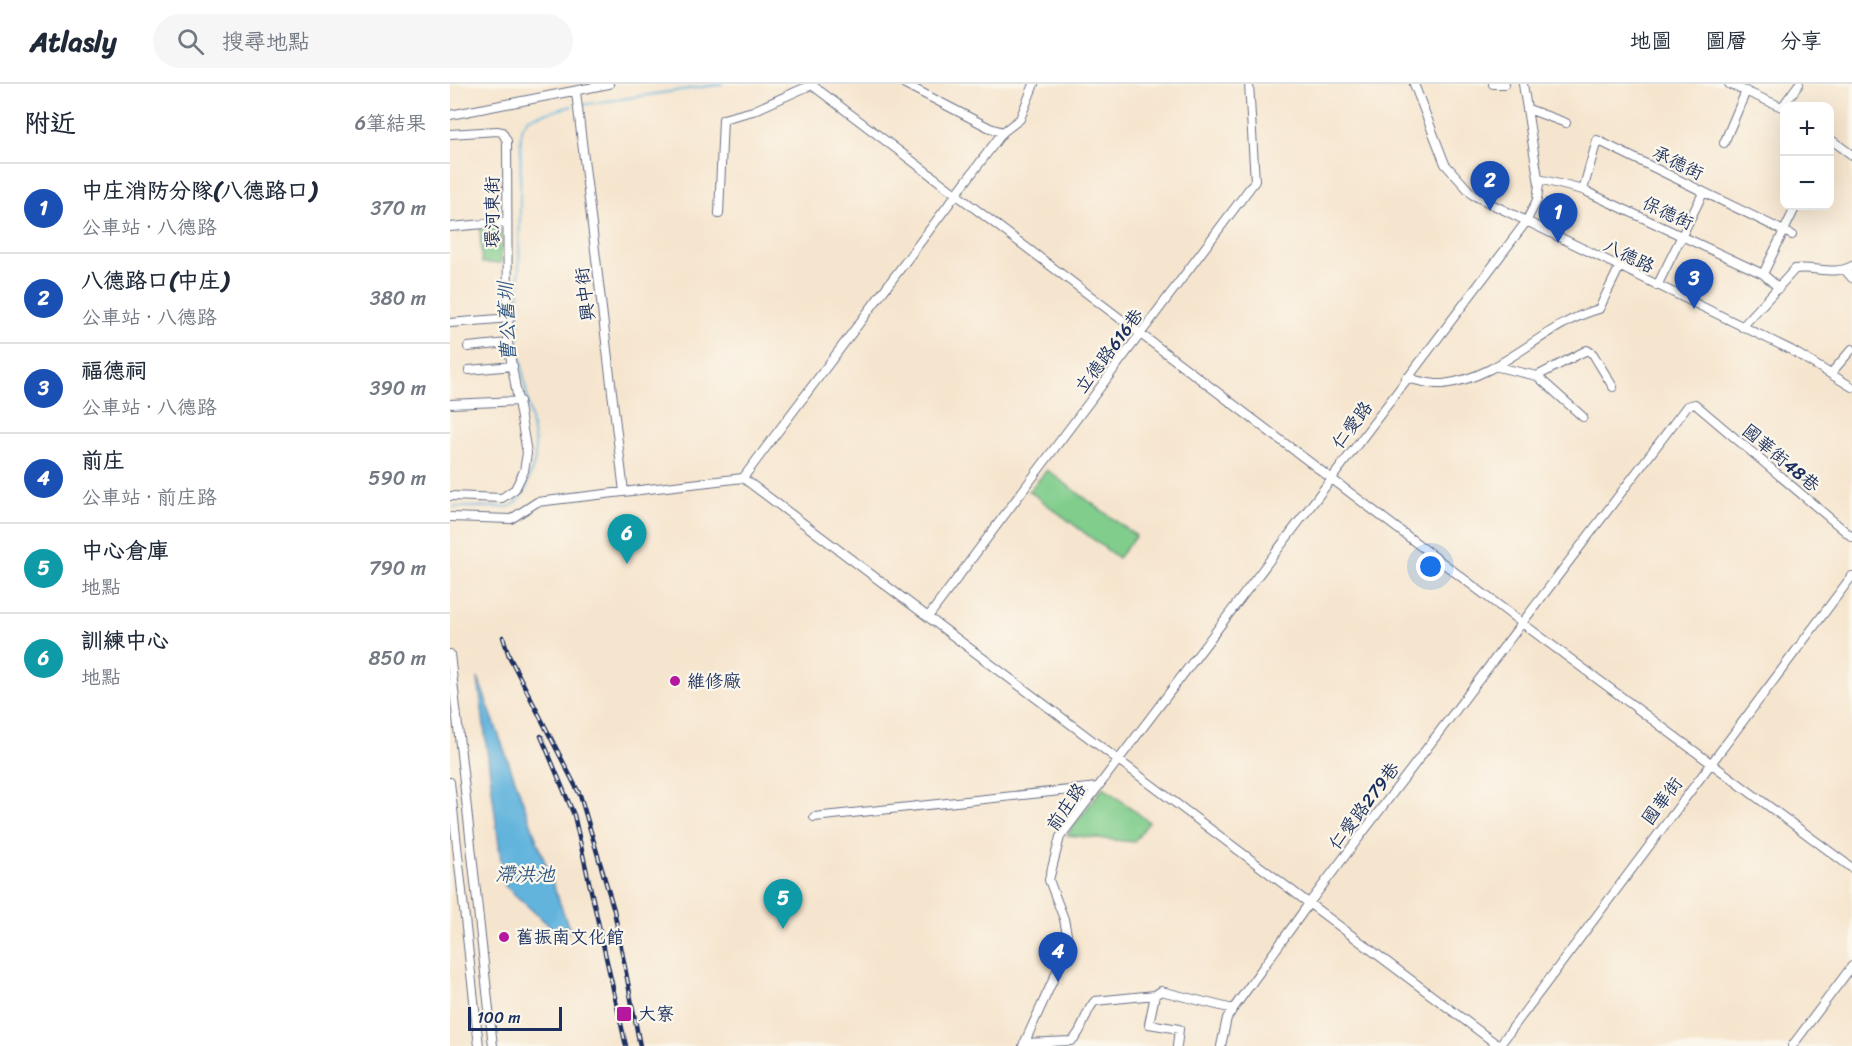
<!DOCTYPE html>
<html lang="zh-TW">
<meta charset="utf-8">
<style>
:root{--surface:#fff;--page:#f6f6f7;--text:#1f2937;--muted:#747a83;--line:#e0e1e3;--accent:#b5179e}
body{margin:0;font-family:Sriracha,"LXGW WenKai TC",sans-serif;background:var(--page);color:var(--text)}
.controls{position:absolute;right:18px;top:18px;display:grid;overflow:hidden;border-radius:12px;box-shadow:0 6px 24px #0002}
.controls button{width:54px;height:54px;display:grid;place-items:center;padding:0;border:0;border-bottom:2px solid var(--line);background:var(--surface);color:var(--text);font:30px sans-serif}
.scale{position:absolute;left:18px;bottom:15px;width:94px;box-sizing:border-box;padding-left:6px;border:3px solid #1b2f5e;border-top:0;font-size:16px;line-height:21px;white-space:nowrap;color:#1b2f5e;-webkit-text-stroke:4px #fbf7ec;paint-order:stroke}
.you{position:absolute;left:981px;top:483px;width:21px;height:21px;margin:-15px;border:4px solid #fff;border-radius:50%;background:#1a73e8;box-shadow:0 0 0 9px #1a73e833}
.badge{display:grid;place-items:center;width:39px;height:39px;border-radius:50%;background:var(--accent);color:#fff;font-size:20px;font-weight:700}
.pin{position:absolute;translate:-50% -50px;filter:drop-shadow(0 2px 3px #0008)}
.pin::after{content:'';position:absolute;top:32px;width:21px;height:18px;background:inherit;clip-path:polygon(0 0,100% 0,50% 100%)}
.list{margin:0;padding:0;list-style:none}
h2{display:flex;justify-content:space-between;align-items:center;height:78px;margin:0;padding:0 24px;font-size:26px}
h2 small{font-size:20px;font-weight:400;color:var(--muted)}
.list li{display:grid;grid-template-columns:39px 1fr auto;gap:18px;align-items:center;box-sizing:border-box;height:90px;padding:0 24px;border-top:2px solid var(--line)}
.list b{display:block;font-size:22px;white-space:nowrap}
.list p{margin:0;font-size:20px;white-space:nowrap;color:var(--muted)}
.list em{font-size:20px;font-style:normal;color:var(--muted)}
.icon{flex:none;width:33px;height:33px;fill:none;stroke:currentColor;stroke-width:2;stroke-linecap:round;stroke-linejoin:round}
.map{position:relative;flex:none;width:1402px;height:962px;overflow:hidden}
header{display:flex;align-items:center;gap:36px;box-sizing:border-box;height:84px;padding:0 30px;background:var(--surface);border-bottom:2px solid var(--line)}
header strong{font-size:28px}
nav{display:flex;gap:33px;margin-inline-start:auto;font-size:21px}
.search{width:420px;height:54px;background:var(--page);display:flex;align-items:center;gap:15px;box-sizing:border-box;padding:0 21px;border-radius:33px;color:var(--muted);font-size:22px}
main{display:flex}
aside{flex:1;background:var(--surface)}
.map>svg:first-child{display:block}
.green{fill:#80cd8c;stroke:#4e7e75;stroke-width:1.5}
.water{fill:#62b4dd;stroke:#3e729e;stroke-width:1.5}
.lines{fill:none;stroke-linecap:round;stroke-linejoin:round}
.stream{stroke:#62b4dd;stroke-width:2}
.minor-casing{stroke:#686f85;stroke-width:10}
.minor{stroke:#fff;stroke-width:8}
.rail-casing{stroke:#1b2f5e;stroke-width:4.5}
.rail{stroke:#fbf7ec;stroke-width:2;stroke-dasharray:7;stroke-linecap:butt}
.poi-dot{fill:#b5179e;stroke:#fbf7ec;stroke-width:2}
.labels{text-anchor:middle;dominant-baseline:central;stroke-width:4.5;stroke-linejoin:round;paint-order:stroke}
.street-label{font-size:18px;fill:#1b2f5e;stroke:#fbf7ec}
.poi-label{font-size:18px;fill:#1b2f5e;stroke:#fbf7ec;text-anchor:start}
.water-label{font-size:20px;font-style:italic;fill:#305784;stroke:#fbf7ec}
</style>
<header>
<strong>Atlasly</strong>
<div class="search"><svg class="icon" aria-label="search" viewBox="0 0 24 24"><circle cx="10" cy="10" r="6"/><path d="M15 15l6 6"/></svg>搜尋地點</div>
<nav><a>地圖</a><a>圖層</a><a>分享</a></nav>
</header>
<main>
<aside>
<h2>附近<small>6筆結果</small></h2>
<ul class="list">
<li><span class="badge" style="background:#1a4fb4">1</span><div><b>中庄消防分隊(八德路口)</b><p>公車站 · 八德路</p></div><em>370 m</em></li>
<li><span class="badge" style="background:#1a4fb4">2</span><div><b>八德路口(中庄)</b><p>公車站 · 八德路</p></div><em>380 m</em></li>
<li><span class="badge" style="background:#1a4fb4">3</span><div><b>福德祠</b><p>公車站 · 八德路</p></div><em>390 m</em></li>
<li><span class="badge" style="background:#1a4fb4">4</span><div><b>前庄</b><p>公車站 · 前庄路</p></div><em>590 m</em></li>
<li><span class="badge" style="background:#0f9aa8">5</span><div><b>中心倉庫</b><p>地點</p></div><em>790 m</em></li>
<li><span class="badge" style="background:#0f9aa8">6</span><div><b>訓練中心</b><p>地點</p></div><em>850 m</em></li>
</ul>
</aside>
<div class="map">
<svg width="1402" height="962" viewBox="0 0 1402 962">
<rect width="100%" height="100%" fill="#fbf7ec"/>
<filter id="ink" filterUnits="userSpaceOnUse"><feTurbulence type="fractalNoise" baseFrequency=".0167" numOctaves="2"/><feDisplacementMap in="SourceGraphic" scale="12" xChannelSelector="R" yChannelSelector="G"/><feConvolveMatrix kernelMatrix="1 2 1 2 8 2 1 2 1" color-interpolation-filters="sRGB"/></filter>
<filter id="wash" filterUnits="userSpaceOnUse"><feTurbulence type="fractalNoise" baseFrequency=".008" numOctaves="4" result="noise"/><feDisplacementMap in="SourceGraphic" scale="24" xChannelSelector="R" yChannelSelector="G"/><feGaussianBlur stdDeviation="1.35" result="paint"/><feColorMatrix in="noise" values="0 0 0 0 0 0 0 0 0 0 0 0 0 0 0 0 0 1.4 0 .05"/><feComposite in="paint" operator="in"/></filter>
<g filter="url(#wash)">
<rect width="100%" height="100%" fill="#f6e5ce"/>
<path class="green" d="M48 143 51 150V179H32L30 144Z
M597 386 686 452 668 474 579 407Z
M653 703 699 738 684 758 617 751Z"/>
<path class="water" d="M28 594 120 847 111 852 54 801Z"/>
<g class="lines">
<path class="stream" d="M131 21 272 0
M4 423H59L66 419 76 405 85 375V360L68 258 71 45 78 34 122 22"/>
</g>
</g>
<g filter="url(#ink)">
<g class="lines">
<defs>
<path id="minor" d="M455 0 540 44 553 48 570 35 584 0
M964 0 995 80 1023 111 1341 266 1402 303
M1043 0H1055
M1279 0 1334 24
M362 1 1072 539 1402 784
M126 8 174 408
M1332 23 1349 0
M1078 25 1116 39
M0 31 159 0
M0 50 47 47 52 48 57 57 58 259 77 369 74 387 65 405 52 414 0 412
M1380 55 1402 71
M1274 59 1296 7
M1089 95 1133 106 1313 190 1329 204
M1133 106 1147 56 1342 151
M269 130 273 35 303 27 363 0
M0 143 57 138
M1395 186 1402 194
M1313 190 1346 122
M1207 202 1253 109
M0 239 60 234
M1292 243 1345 185C1364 182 1384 192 1402 182
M18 263 58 259
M1048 283 1087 292 1133 333
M19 286 63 282
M1382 288 1402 265
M1087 292 1137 266 1143 270 1163 303
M956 294C967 296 982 301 993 300 1054 293 1091 241 1149 225L1169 184
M0 320 70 317
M293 394 553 48
M0 433 61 435 87 418 293 394 1049 962
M478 533 805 97 799 0
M0 570 43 962
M0 698 29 962
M364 733 648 703
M705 911 699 940 729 945 727 962
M574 959 621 957C634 948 634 928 645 917L705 911 711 907 783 925
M573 962 619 861 614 835 599 796 610 753 1076 138 1087 116 1089 100 1073 0
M771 962 777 934 783 925 860 818 1237 322 1245 320 1402 453
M1049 962 1402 492
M1342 962 1402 882"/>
</defs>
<use href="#minor" class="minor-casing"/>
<use href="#minor" class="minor"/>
<defs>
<path id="rail" d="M53 553 59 572 130 711 164 826 190 962
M91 652 124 731 176 962"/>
</defs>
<use href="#rail" class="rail-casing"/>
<use href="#rail" class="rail"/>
</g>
</g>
<g class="poi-dot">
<circle cx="225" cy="597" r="6"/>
<circle cx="54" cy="853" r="6"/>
<rect x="166" y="922" width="16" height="16" rx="3"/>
</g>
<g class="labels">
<g class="street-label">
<text transform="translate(1228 79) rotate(26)">承德街</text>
<text transform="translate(42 128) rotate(-90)">環河東街</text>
<text transform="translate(1218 129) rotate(25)">保德街</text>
<text transform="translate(1179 172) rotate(26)">八德路</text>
<text transform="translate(135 210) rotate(-97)">興中街</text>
<text transform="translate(659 267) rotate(-53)">立德路616巷</text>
<text transform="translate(902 341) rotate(-53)">仁愛路</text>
<text transform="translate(1331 374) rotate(40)">國華街48巷</text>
<text transform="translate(1212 717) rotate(-53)">國華街</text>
<text transform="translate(914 722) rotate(-53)">仁愛路279巷</text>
<text transform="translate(616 723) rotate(-55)">前庄路</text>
</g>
<g class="poi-label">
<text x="237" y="597">維修廠</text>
<text x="66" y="853">舊振南文化館</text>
<text x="188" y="930">大寮</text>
</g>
<g class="water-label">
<text transform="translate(57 238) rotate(-92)">曹公舊圳</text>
<text x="75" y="790">滯洪池</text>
</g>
</g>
</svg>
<div class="controls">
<button>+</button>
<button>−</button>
</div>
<div class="scale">100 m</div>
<div class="you"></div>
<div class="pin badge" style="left:1108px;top:159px;background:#1a4fb4">1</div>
<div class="pin badge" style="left:1040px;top:127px;background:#1a4fb4">2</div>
<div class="pin badge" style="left:1244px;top:225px;background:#1a4fb4">3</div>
<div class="pin badge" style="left:608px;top:898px;background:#1a4fb4">4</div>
<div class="pin badge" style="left:333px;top:845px;background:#0f9aa8">5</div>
<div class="pin badge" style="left:177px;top:480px;background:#0f9aa8">6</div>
</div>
</main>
